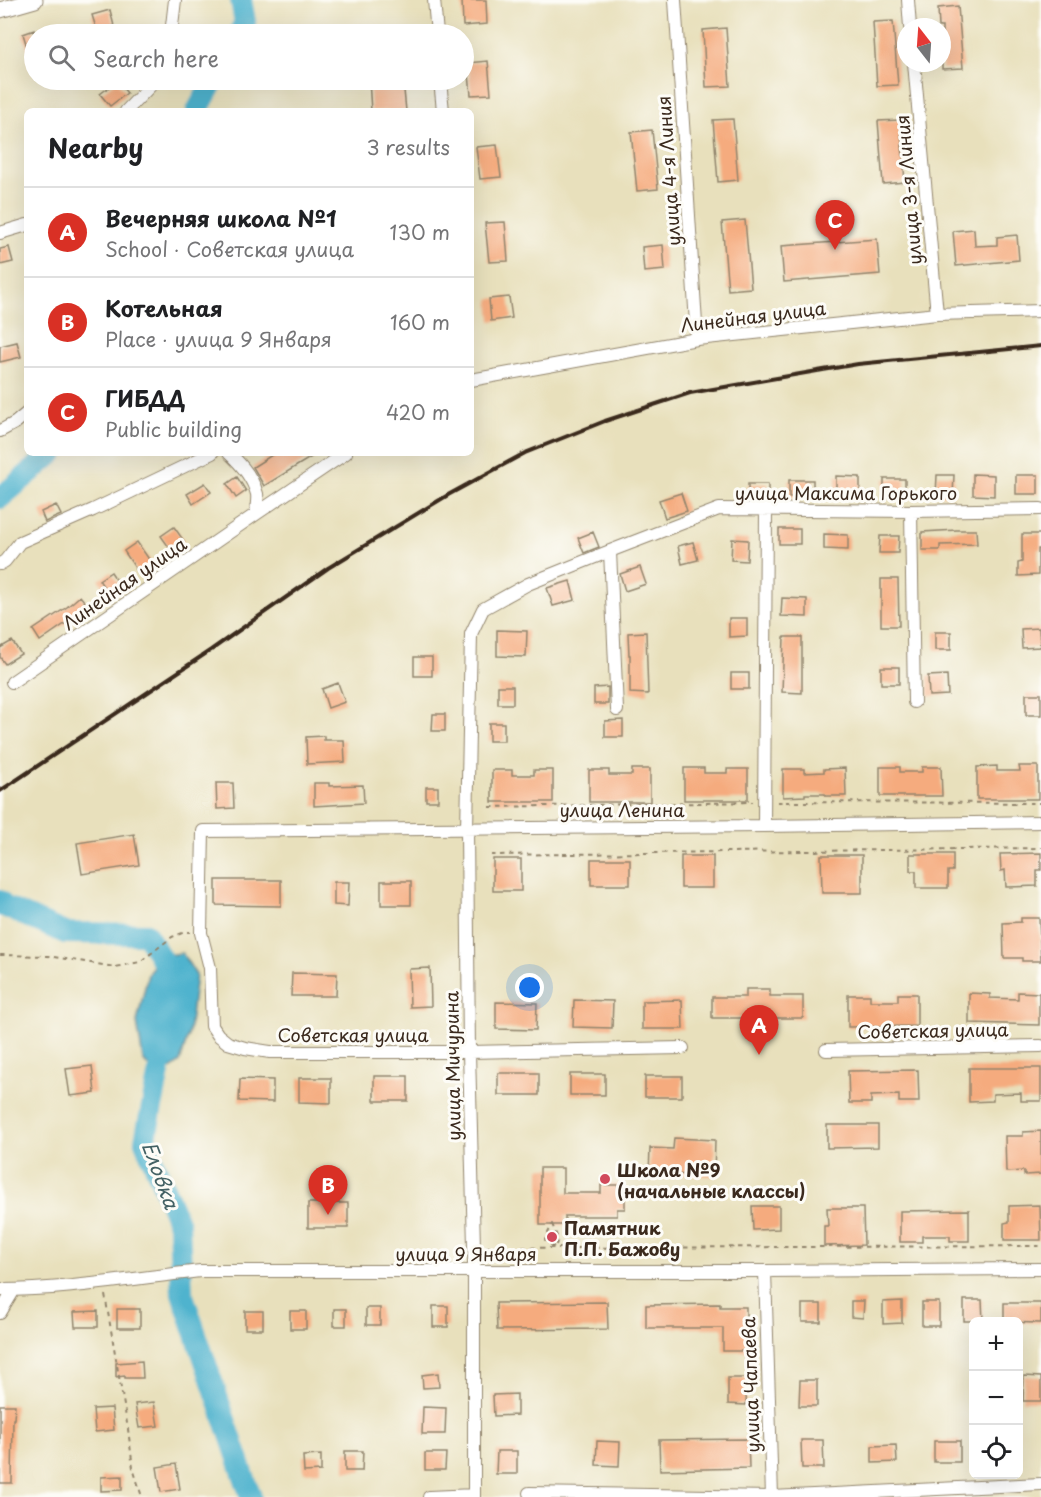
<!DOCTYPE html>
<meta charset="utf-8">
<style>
:root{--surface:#fff;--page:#f6f6f6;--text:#202124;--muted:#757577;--line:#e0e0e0;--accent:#d93025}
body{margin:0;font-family:"Playpen Sans",sans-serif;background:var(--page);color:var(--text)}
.controls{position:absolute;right:18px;bottom:18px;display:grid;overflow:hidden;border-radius:9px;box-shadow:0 6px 24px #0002}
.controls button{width:54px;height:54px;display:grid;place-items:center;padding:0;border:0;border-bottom:2px solid var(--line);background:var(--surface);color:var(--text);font:30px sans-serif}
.compass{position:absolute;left:897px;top:18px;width:54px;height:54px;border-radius:50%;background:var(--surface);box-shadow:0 6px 24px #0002;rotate:343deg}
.you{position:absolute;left:530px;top:988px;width:21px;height:21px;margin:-15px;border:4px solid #fff;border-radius:50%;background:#1a73e8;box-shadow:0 0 0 9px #1a73e833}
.badge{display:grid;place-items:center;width:39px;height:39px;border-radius:50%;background:var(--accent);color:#fff;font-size:20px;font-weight:700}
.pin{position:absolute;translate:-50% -50px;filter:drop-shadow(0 2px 3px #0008)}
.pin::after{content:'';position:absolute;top:32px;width:21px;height:18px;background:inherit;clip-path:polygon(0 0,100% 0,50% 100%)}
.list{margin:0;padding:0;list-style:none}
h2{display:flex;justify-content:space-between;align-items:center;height:78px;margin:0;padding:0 24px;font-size:26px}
h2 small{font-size:20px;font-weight:400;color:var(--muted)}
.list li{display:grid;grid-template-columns:39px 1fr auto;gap:18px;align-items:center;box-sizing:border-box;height:90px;padding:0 24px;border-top:2px solid var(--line)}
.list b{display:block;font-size:22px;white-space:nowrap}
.list p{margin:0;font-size:20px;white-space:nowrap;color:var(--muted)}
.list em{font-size:20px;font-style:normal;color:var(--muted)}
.icon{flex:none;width:33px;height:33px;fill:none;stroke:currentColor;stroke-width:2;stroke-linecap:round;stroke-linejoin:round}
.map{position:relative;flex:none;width:1041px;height:1497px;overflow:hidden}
.search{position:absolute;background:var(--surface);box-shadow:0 6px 24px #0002;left:24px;top:24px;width:450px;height:66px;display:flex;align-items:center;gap:15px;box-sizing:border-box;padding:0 21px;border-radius:33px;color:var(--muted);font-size:22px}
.panel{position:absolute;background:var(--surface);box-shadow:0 6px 24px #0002;left:24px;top:108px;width:450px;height:348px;border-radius:9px}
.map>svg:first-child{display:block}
.water{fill:#4fb3ce;stroke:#456e76;stroke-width:1.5}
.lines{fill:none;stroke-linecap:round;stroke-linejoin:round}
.river{stroke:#4fb3ce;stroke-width:22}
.building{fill:#f5ab7e}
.minor-casing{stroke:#92856d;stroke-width:14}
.major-casing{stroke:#92856d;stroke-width:17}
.path{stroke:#92856d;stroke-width:2;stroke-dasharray:4.5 4.5;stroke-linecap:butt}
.minor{stroke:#fff;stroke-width:12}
.major{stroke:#fff;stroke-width:15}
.rail{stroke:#3b2a1e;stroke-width:4}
.poi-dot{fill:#d1495b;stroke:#fdfcf7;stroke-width:2}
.labels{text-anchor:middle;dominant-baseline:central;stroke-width:6;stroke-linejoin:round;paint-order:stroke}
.street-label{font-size:18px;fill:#3b2a1e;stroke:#fdfcf7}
.poi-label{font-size:18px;font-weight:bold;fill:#3b2a1e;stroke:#fdfcf7;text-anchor:start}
.water-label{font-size:20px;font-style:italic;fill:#436164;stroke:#fdfcf7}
</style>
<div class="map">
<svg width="1041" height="1497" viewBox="0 0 1041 1497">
<rect width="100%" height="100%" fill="#fdfcf7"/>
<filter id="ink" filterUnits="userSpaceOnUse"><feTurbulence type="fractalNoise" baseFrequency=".0167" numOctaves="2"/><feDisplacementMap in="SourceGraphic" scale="12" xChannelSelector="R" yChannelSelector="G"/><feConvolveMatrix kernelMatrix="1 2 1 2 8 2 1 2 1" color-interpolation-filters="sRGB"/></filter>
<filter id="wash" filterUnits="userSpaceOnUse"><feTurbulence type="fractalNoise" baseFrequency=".008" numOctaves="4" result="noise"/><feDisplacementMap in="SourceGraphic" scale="24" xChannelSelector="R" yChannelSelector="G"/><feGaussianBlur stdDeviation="1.35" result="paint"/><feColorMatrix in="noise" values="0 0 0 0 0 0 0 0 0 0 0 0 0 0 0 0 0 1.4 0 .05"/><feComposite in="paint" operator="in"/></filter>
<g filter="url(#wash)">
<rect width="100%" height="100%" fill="#e8e0bc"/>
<path class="water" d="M182 953 196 975 189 1032 180 1062 158 1078 143 1060 137 1022 148 974 159 956Z"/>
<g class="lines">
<path class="river" d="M239 34 245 22 241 0
M197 111 214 80
M0 498 53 453
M0 901 1 905 65 933 146 934 174 980
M164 1047 145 1141 179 1224 182 1293 251 1497"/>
</g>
<g id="blocks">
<path class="building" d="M462 0H486L487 24 463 26Z
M958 6 963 68 942 69V27H939L938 8Z
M110 10 114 26 97 31 92 15Z
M893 21 898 85 877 86 873 22Z
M726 28 730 86 706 87 703 30Z
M34 30V63H32L23 34Z
M488 61 491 94 471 95 468 63Z
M369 80H403L406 111H371Z
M117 81 127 93 110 106 100 94Z
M733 119 738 180 718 182 713 120Z
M900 120 905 182 883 184 878 121Z
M652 130 658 189 637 191 631 132Z
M497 145 501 177 480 179 476 147Z
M745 220 751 288 728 290 722 222Z
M505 222 508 261 489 262 485 223Z
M974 229 975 246 997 245V237L1017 235 1019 260 956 266 953 231Z
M877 239 880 274 784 282 781 246Z
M663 245 665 270 644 272 642 247Z
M9 247 13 262 0 265V249Z
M509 297 512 318 491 321 489 299Z
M17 342 21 357 0 362V346Z
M275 453H318L264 486 253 467Z
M973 474 994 475V496L973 495Z
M937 475H954L953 496 936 495Z
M1016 475H1038V494H1016Z
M836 476 860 477V495H836Z
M237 477 246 491 236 498 227 484Z
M884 479H905V498H884Z
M789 480H813V497H789Z
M205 483 211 492 193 504 187 494Z
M748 484H768V497L748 498Z
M681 493 687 511 665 518 659 500Z
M56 505 61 515 45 522 41 512Z
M174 527 184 541 171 550 161 536Z
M779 529H800V544H779Z
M957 530H976L977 544 940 545V550H922V532Z
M593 532 599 547 584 553 578 538Z
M824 534 848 535V550L824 549Z
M1022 534H1041V549H1038V575L1018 576V563L1022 562Z
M880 536H899L898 553H879Z
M732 539 748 540 747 561 731 560Z
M137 542 153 565 139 574 124 551Z
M693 542 698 560 682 564 678 546Z
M640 567 646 584 625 591 620 574Z
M111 572 121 587 109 595 99 580Z
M881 579H898L899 626H881Z
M570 581 575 600 553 606 547 588Z
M80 596 89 607 40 641 33 630 67 607Z
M782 598 807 599V617L781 616Z
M729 618H747V636L729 637Z
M1039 628 1040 647 1022 648 1021 629Z
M497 630 527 631 526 657 497 656Z
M646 632 648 694 630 693V655H629L628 633Z
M935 632H951V650H935Z
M784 637H802V693L782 692Z
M12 641 21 654 5 664 0 657V648Z
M414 657H432V676H414Z
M881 667H899V684H881Z
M731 673H749V689H731Z
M947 675 948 695 929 696 928 676Z
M338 683 345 702 328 708 322 689Z
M498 686H513V704H498Z
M608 687V704H594V688Z
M1026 694H1041V715H1026Z
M433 714H445V731H432Z
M623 720V737H605V721Z
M489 723H504V741H489Z
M324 736V740H344L345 762 307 764 306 737Z
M997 766V771H1020L1019 766H1038V799H977V767Z
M880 767H900V772H922V767H941L942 796H880Z
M684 768H704V773H727V769H748V800H684Z
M845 768 846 796H825V794H805V796L783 797V769H804V773L824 772V769Z
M632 769H650V802H589V770H609V775H632Z
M492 770H512V775H534V770H553V802H492Z
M216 783H233L234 808 217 809Z
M314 783H329V786L363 785 364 803 314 806Z
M426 787H438V801H426Z
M134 834 139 865 82 874 77 843Z
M1041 853V870H1037V886L1006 887 1005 870 1001 871 1000 854Z
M910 854H953V871H948V888H916V871H910Z
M821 855H862V893H822Z
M681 856H713V888H681Z
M493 859H521V891H493Z
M591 859H630V885H591Z
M216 880H281V906L216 905Z
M381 881H411V905H381Z
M334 882H349L348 906 334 905Z
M1021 918H1039L1041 961H1022V958H1004L1003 923 1021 922Z
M430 968 431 1006 410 1007 409 969Z
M292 973 337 974 336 996H291Z
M746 989H770V996H803V1018H712V997H746Z
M1018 992 1039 993V1025L969 1023V993L990 994V998L1018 999Z
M898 994H917V1026L848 1027V995H870V1001H898Z
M574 1000 613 1001 612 1028 573 1027Z
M682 1000 683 1029H642V1001Z
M496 1002 537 1003 536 1030 496 1029Z
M92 1066 95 1093 70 1096 66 1069Z
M969 1068H1041V1101H1021V1093L993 1094V1101L969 1102Z
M918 1070 919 1102H899V1095L871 1096V1103H849L848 1071Z
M498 1073H539V1095H498Z
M570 1074H605V1095H570Z
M374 1076H408V1101H374Z
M645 1076H682V1097H645Z
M299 1078H331V1103L299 1102Z
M240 1079 273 1080V1102L239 1101Z
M827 1125H878V1147L827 1148Z
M1041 1131V1174L1024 1175V1171L1006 1172 1005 1136H1023V1132Z
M674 1138 715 1140 714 1176 649 1173 650 1148 673 1149Z
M540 1168H563V1193H601V1185H618V1194H625V1209H617V1216H565V1225H540Z
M308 1203H348V1228H308Z
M1040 1205 1041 1240H1004V1223L1009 1222V1206Z
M752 1206H779V1229L753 1230Z
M827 1208H863L864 1245 824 1246V1226H828Z
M969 1210V1241H950V1236H922V1242H900V1211Z
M964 1300H982L983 1321H964Z
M851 1301H864L863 1318 851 1317Z
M902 1301V1323L883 1324V1302Z
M607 1302 608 1329 497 1330 496 1303Z
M922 1302H939V1326H922Z
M1004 1303H1041V1323L1004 1322Z
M720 1304V1307H746V1351H723V1328H646V1305Z
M802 1304H821V1322H802Z
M433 1306H448V1327H433Z
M366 1308H380V1325H366Z
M117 1309H140V1328H117Z
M334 1309H346V1326H334Z
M98 1311V1327H75L74 1312Z
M245 1311H263V1329H245Z
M290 1311H306V1329H290Z
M142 1361 143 1378H125V1376L116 1377V1363Z
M438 1373 439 1387 423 1388 422 1375Z
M1024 1376 1041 1377V1401H1023Z
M728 1378H747L746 1405 728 1404Z
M800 1380H817V1406H799Z
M517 1394V1415L494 1416 493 1395Z
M154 1402 158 1426 139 1428 135 1404Z
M0 1405H15L14 1419H13L12 1483H0Z
M423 1407 446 1408 445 1434H422Z
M112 1408 114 1430 95 1432 93 1409Z
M748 1439 749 1468 660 1470 659 1440Z
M801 1440H823L824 1468H802Z
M597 1441 620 1442 619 1466 596 1465Z
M934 1441H960V1462H934Z
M896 1445 897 1462 872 1463V1446Z
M345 1451H363L362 1471H345Z
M497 1451H517V1474H496Z
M425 1453H446L445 1470H425Z
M321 1455V1471L304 1472 303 1456Z
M176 1464 180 1489 161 1492 157 1467Z
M122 1476V1490L101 1491V1477Z"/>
</g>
</g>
<g filter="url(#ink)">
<use href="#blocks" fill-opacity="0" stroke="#92856d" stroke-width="1.5"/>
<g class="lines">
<defs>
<path id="minor" d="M434 0 437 34
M675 0 697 339
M908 0 910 27
M171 34 175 0
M914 63 937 314
M440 80 443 111
M126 111 156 80
M0 233 27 225
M471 380 697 339 937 314 1041 311
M0 431 15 423 27 413
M229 453C241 464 253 478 257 494 258 500 256 507 256 514
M911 511 914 702
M610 551 617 710
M0 564 5 561 20 542 93 510 212 453
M12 682 256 514 346 453
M764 826 766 510
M683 1048 469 1052H270L245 1048 228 1043 218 1035 212 1026 210 968 201 933 203 831 764 826 1041 822
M826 1050 1041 1046
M765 1271 772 1497
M0 1290C67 1290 134 1278 201 1271H765L1041 1269
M0 1313 14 1290
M529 1493 772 1497 1041 1484
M429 1497 474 1495
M474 1497V1247L469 1052 467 829 471 634 483 609 528 584 610 551 719 509 911 511 1041 509"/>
<path id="major" d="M0 10 35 0"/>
</defs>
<use href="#minor" class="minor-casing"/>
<use href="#major" class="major-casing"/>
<path class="path" d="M777 802 1041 803
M490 807 753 802
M491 855 1041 848
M0 955 48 956 115 967 140 962 172 937 185 932H190
M552 1224 558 1239 555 1248 545 1240Z
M486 1247 555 1248 1041 1246
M105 1295 128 1429 133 1468 142 1497"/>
<use href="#minor" class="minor"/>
<use href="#major" class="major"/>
<path class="rail" d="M0 791 211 650 328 568 448 495 525 453 605 421 690 393 858 364 1041 346"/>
</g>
</g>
<g class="poi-dot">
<circle cx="605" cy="1179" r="6"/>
<circle cx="552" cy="1237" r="6"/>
</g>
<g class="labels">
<g class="street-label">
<text transform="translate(668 171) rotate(-94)">улица 4-я Линия</text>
<text transform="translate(908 190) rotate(-95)">улица 3-я Линия</text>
<text transform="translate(753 316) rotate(-7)">Линейная улица</text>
<text x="846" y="492">улица Максима Горького</text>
<text transform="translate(124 583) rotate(-35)">Линейная улица</text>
<text x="622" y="809">улица Ленина</text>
<text transform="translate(933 1030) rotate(-1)">Советская улица</text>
<text x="353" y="1034">Советская улица</text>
<text transform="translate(452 1066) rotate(-91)">улица Мичурина</text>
<text x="466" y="1253">улица 9 Января</text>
<text transform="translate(750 1385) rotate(-92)">улица Чапаева</text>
</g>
<g class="poi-label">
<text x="617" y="1169">Школа №9<tspan x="617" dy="21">(начальные классы)</tspan></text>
<text x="564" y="1227">Памятник<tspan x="564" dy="21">П.П. Бажову</tspan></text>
</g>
<g class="water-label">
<text transform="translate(161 1175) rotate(70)">Еловка</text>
</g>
</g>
</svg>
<div class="controls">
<button>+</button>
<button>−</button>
<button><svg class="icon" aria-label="locate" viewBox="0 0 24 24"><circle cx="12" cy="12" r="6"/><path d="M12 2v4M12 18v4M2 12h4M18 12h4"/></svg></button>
</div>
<svg class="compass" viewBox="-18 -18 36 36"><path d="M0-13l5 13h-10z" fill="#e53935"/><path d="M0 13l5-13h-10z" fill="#757577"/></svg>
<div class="you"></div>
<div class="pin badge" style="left:759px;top:1055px">A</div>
<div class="pin badge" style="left:328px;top:1215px">B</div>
<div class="pin badge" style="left:835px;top:250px">C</div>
<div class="search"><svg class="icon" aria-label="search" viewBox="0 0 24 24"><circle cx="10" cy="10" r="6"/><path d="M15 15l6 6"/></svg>Search here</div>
<section class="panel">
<h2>Nearby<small>3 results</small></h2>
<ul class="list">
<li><span class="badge">A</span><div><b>Вечерняя школа №1</b><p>School · Советская улица</p></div><em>130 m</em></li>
<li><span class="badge">B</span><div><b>Котельная</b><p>Place · улица 9 Января</p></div><em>160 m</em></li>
<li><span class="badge">C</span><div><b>ГИБДД</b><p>Public building</p></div><em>420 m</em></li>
</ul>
</section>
</div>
